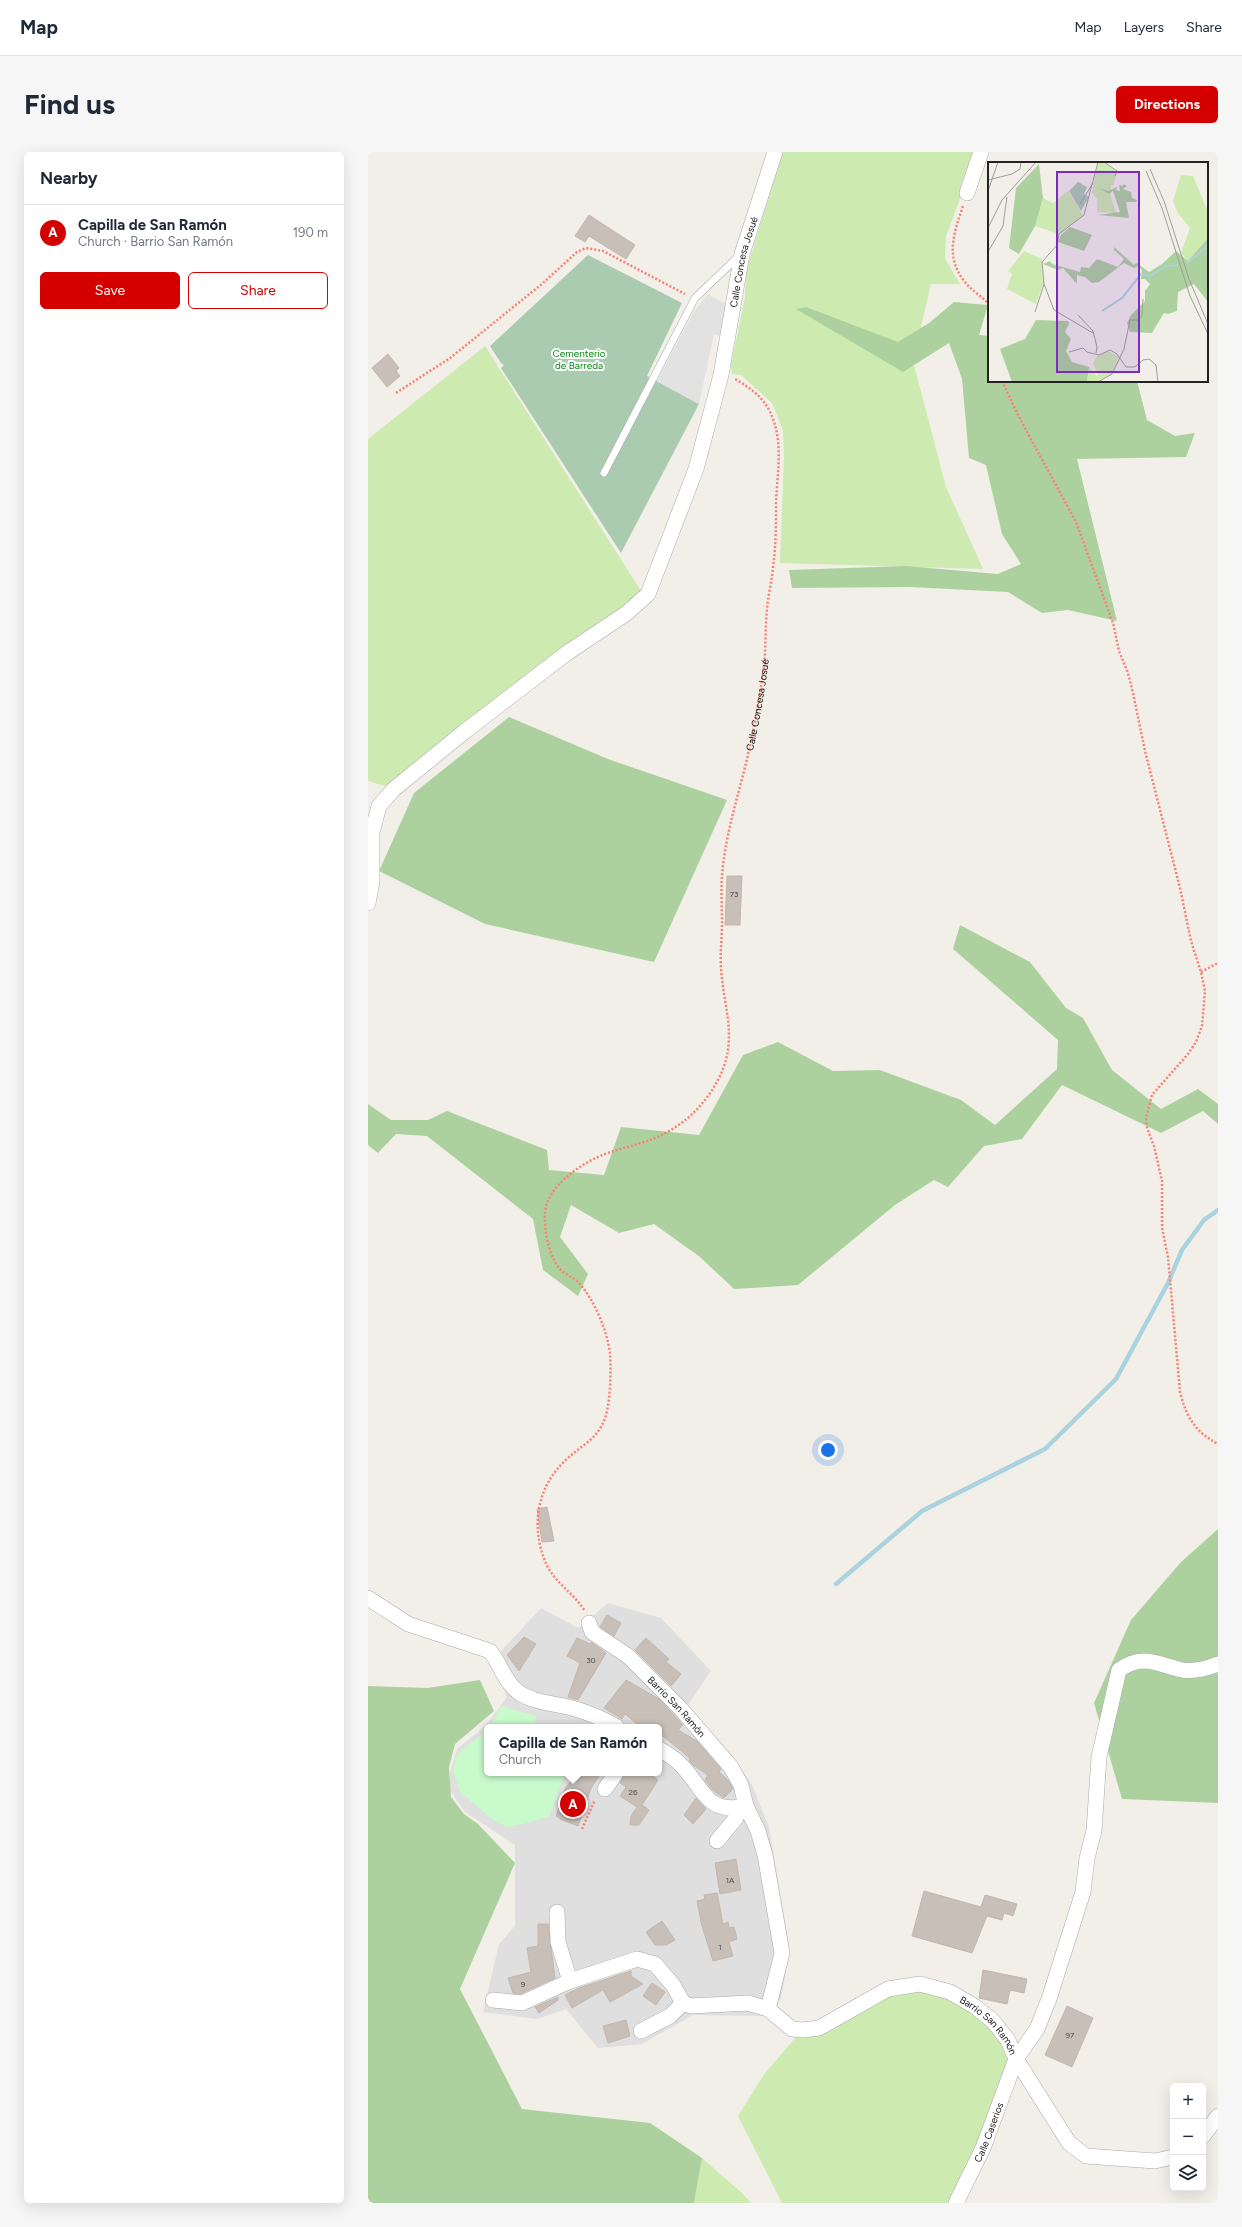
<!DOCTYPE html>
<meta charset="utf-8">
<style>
:root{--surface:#fff;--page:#f6f6f7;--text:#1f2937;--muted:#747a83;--line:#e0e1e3;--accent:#d40000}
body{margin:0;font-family:Figtree,sans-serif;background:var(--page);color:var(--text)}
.controls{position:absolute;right:12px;bottom:12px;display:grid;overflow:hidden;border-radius:6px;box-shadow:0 4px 16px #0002}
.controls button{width:36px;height:36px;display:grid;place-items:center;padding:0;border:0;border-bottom:1px solid var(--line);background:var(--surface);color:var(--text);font:20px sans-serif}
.you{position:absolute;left:460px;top:1298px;width:14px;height:14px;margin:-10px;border:3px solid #fff;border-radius:50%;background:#1a73e8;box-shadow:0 0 0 6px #1a73e833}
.badge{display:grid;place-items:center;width:26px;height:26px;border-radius:50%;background:var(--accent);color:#fff;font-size:13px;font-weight:700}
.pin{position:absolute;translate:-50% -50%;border:2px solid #fff;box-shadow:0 1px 4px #0006}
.popup{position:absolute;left:116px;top:1572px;width:178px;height:52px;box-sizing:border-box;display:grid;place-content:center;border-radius:6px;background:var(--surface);filter:drop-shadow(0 1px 3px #0005);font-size:13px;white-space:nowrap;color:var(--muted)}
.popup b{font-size:15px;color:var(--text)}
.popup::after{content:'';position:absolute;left:50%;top:100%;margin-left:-8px;border:8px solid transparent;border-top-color:var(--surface)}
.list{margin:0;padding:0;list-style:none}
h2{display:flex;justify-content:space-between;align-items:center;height:52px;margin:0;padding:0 16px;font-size:17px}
h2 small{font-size:13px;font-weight:400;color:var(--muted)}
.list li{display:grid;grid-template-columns:26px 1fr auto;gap:12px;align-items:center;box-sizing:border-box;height:56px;padding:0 16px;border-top:1px solid var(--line)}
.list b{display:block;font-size:15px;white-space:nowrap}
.list p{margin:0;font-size:13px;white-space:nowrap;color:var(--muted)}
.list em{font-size:13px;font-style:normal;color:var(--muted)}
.actions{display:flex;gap:8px;padding:12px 16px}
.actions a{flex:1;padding:9px 0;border:1px solid var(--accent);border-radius:6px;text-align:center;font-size:14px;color:var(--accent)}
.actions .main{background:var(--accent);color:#fff}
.icon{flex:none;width:22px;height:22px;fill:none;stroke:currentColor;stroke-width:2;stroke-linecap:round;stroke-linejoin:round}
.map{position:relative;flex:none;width:850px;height:2051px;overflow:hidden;border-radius:6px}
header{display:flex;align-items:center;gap:24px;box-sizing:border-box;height:56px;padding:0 20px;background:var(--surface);border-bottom:1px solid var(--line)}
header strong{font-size:19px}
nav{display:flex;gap:22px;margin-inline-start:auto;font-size:14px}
.intro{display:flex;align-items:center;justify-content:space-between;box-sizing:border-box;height:96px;padding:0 24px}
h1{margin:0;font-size:28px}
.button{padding:10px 18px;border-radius:6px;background:var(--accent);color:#fff;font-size:14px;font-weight:700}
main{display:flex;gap:24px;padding:0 24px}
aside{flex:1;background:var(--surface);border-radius:6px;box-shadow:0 4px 16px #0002}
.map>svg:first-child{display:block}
.residential{fill:#e0dfdf;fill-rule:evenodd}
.grass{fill:#cdebb0}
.forest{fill:#add19e}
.cemetery{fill:#aacbaf}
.park{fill:#c8facc}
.parking{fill:#e2e2e2}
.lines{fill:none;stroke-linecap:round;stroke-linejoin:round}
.stream{stroke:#aad3df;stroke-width:4.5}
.building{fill:#c7bfb8;stroke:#c4b6ab}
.lane-casing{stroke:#a9a9a9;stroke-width:8}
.street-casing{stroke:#a9a9a9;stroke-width:16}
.path{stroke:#fa8072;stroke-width:2.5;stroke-dasharray:2 2;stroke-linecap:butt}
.lane{stroke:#fff;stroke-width:7}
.street{stroke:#fff;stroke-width:15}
.labels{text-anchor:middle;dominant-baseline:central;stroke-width:4;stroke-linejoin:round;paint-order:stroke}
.number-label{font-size:8px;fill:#4b4948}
.street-label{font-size:10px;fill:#222;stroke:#fff}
.park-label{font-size:10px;fill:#0c8416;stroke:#fff}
.inset-river{fill:none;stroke:#aad3df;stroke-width:2}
.inset-road{fill:none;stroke:#9f9d99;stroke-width:1}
.view{fill:#7b2cbf;fill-opacity:0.15;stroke:#7b2cbf;stroke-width:2}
.inset-edge{fill:none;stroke:#222;stroke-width:2}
</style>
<header>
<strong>Map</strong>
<nav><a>Map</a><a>Layers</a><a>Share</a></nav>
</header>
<div class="intro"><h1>Find us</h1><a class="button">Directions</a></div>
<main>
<aside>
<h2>Nearby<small></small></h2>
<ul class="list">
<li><span class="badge">A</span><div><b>Capilla de San Ramón</b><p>Church · Barrio San Ramón</p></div><em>190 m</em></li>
</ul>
<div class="actions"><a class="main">Save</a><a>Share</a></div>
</aside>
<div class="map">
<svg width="850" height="2051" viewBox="0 0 850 2051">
<rect width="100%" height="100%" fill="#f2efe9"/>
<path class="residential" d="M240 1451 293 1466 343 1519 320 1553 363 1602 384 1633 401 1675 422 1798 413 1847 397 1864 325 1863 274 1892 230 1896 198 1857 169 1867 115 1860 131 1792 147 1774V1693L97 1660 82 1638V1620L89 1597 117 1574 139 1545 125 1508 173 1456 210 1476ZM119 1575H291V1621H119Z"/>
<path class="grass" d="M415 0H609L578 85 577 106 592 132H563L545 209 578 335 615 417 412 411 416 303 415 279 404 251 373 223 364 222 363 213 377 145 378 119Z
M117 194 275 442 20 635 0 629V287Z
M548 1838C554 1839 560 1839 566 1841 586 1847 627 1872 636 1891 640 1900 640 1908 641 1918L597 2026 582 2051H414L370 1964 397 1921 428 1885C459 1888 498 1852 526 1842 533 1839 541 1839 548 1838Z
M334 2006 374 2041 383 2051H326Z"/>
<path class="forest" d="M586 150 620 153 611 183 621 184V229H769L779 268 807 284 827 281 818 305 709 307 749 469 700 458 674 461 640 440 542 435 424 436 421 418 538 414 630 422 653 412 634 382 618 313 601 306 594 227 581 191 535 220 428 157 438 155 530 190 561 171Z
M141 565 240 607 359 648 286 810 117 772 11 719 46 641Z
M592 773 662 810 698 856 715 866 744 918 793 957 830 937 850 952V972L835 959 793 981 694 933 654 987 616 994 580 1035 566 1028 527 1053 430 1133 366 1137 332 1105 286 1072 251 1081 203 1053 192 1085 220 1122 210 1144 175 1118 165 1067 59 984 28 982 10 1001 0 993V952L23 968H60L79 959 179 998 181 1018 236 1023 253 975 331 983 375 903 410 890 465 919 512 918 593 948 627 973 689 917 690 888 585 797Z
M850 1377V1651L754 1647 726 1551 763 1468 813 1410Z
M112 1528 126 1559 87 1592 81 1615 83 1645 96 1662 110 1672 147 1711 92 1837 154 1957 282 1971 334 2006 326 2051H0V1534L59 1536Z"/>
<path class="cemetery" d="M220 103 314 151 279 224 331 252 253 401 133 216 136 213 133 211 122 194Z"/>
<path class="park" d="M133 1554 169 1564 165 1575H122Z
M119 1578V1621L197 1623 181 1664 156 1672 139 1675 124 1667 92 1640 85 1618 89 1602Z"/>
<path class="parking" d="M340 142 358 152 354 184 346 182 331 252 289 229 325 161Z"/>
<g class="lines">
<path class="stream" d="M468 1432 554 1359 677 1297 748 1227 800 1131 814 1098 836 1068 850 1058"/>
</g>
<path class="building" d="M221 63 267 93 258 107 221 84 217 90 207 84Z
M20 202 31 216 28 219 32 224 19 235 4 216Z
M359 724H374L372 773H357Z
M179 1355 186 1389 174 1390 169 1357Z
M239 1463 253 1471 246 1484 232 1475Z
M156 1485 168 1492 151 1519 139 1503Z
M209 1486 222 1492 223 1490 238 1501 210 1548 200 1545 212 1511 199 1504Z
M278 1486 301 1507 298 1510 313 1522 303 1534 267 1498Z
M258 1528 291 1547 315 1573 310 1578 329 1589 353 1617 351 1620 360 1628 365 1637 356 1646 345 1638 337 1628 340 1623 325 1613 321 1608 322 1606 291 1581V1575H273L257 1562 254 1567 236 1556Z
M210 1621H233L223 1636 210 1674 192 1667V1666L188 1664 197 1637 202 1630 204 1631Z
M257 1621H280L290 1628 274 1653 281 1658 271 1673H262L263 1664 269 1655 252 1644 258 1635 252 1631Z
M328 1646 338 1657 325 1672 316 1663Z
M368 1707 373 1738 352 1742 347 1711Z
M556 1739 613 1755 617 1743 649 1752 645 1764 636 1761 634 1768 619 1764 604 1801 544 1784Z
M349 1741 355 1772 360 1770 361 1776 366 1775 369 1787 361 1790 365 1804 345 1809 334 1774 329 1749 337 1747 336 1743Z
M294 1769 307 1788 298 1793H287L278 1780Z
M170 1772H180L187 1826 152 1842 145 1841 140 1826 163 1820 159 1796 170 1794Z
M615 1818 659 1827 656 1841 642 1838 639 1852 611 1846Z
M263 1819V1824L275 1832 242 1850 235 1838 204 1856 197 1843 211 1836Z
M284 1831 297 1840 288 1853 275 1844Z
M190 1845V1848L171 1861 167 1855Z
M699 1854 725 1866 704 1915 677 1903Z
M258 1868 262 1884 240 1891 235 1874Z"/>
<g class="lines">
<defs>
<path id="lane" d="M236 321 327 146 372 103"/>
<g id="street">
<path d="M599 41 613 0"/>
<path id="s2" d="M0 751 4 730V680L11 654 26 637 96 580 199 501 259 461 280 442 328 317 353 223 374 102 407 0"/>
<path d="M0 1446 40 1472 122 1499C132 1511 136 1529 149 1539 164 1551 186 1551 204 1556 219 1560 235 1567 249 1575"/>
<path id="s3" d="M221 1471 224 1480 260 1504 313 1557 363 1615 373 1633 378 1654 390 1679 397 1703 414 1801 400 1857"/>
<path d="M291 1597C298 1601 305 1605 311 1611 335 1633 337 1664 378 1654"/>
<path d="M237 1637 248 1621"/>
<path d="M349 1689 368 1666 370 1656"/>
<path d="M189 1760 190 1790 202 1829"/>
<path id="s4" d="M125 1848 154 1851 202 1829 269 1807 287 1812 305 1833 315 1851 323 1854 380 1851 400 1857 424 1877 435 1878 451 1876 520 1837 552 1832 582 1840 606 1854 624 1868 640 1888 648 1907 701 1991 718 2004 787 2009 805 2005"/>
<path d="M273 1879 302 1864 315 1851"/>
<path d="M835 1984 850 1964"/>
<path id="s5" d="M588 2051 615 1996 648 1907 669 1877 681 1847 715 1740 719 1706 726 1679 731 1605 751 1518C773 1502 787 1511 810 1517 824 1521 838 1517 850 1512"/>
</g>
</defs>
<use href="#lane" class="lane-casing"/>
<use href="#street" class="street-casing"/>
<g class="path">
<path d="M595 54C586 81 577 104 596 129 603 138 613 144 621 152"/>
<path d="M634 229 652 267 708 370 745 471 751 499 760 521 765 541 777 599 812 736 823 789 833 820 837 839 834 874 828 890 820 902 784 943 778 965 779 976 786 994 794 1029V1076L800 1105 812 1240C818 1264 827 1280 850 1292"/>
<path d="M28 241 82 206 174 132 209 100 218 96 235 99 317 142"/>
<path d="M833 820 850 811"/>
<path id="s1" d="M216 1458C205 1440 185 1430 177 1409 162 1372 170 1332 200 1306 212 1295 228 1287 235 1271 243 1256 243 1218 242 1201 239 1178 226 1147 210 1130 205 1125 198 1123 193 1118 180 1106 173 1067 179 1051 187 1029 216 1010 237 1002 253 996 269 993 285 987 314 975 337 954 351 926 371 886 355 855 353 815 352 801 354 786 354 772 354 756 353 739 354 723 358 675 375 631 384 584 389 561 393 537 396 514 398 495 397 476 399 457 400 443 404 429 405 415 408 394 408 373 408 351 409 324 415 293 405 267 398 247 384 237 367 227"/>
<path d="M214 1677 227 1648"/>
</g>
<use href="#lane" class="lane"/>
<use href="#street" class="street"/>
</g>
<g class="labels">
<g class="number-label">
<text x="366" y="742">73</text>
<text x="223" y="1508">30</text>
<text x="265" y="1640">26</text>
<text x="362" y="1728">1A</text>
<text x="352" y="1795">1</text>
<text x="155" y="1832">9</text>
<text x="702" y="1883">97</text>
</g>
<g class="street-label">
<text stroke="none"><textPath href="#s2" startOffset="788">Calle Concesa Josué</textPath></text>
<text stroke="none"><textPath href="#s1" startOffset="1066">Calle Concesa Josué</textPath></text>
<text stroke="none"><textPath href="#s3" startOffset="123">Barrio San Ramón</textPath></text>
<text stroke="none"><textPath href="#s4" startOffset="559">Barrio San Ramón</textPath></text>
<text stroke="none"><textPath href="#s5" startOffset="78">Calle Caserios</textPath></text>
</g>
<g class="park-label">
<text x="211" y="201">Cementerio<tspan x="211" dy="12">de Barreda</tspan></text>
</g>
</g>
<g transform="translate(620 10)">
<rect width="220" height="220" fill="#f2efe9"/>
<path d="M110 0H115L128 9 126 23H123L122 31 128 51 109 50V37L104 31ZM193 13 205 14 220 50V76L200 99 193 91 202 66 189 50 185 39ZM80 29 95 53 71 72 47 64 55 36 65 41ZM36 89 54 97 55 122 48 142 19 127 24 112 20 109ZM120 189 131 195 123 213 109 220H99L101 205 111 216 105 201 110 193Z" fill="#cdebb0"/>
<path d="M51 2 55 36 47 64 31 92 21 86 28 26ZM135 22 139 24 135 27 143 30 144 36 149 38 148 40H138L141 56 110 53 132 50 125 29 121 32 110 26 120 29 129 25 128 28 132 29 131 23 135 24ZM82 65 104 73 96 89 70 80 73 73ZM220 76V140L206 122 190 130 189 149 180 152 176 151 164 171 142 170 139 161 143 153 157 139V129L162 122 157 117H153L154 108 150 104 146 106 136 101 111 120 104 121 97 115 89 113V122L75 106 70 108 55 102 62 99 64 102 92 110 93 105 101 106 109 97 130 105 136 97 126 88V85L146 103 149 101 161 110 174 102 188 89 200 99ZM48 158 80 159 81 162 77 170 83 177 78 189 84 200 101 205 99 220H24L12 187 37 177Z" fill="#add19e"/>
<path d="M90 20 99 25 96 32 101 35 93 49 81 29Z" fill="#aacbaf"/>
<path class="inset-river" d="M199 101 220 84M114 149 134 136 153 112 162 114 178 104 190 103"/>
<path class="inset-road" d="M116 0 129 9 127 14M162 7 176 39 201 117 220 162M158 9 174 46 202 134 220 172M0 18 24 12 32 7 33 0M0 29 10 0M92 42 105 21M0 66 14 38 48 0M0 90 15 64 19 35M47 150 56 122M90 153 105 169 109 185 108 191M105 171 66 148 56 122 54 100 69 83 71 72 96 53 110 0M81 190 95 186 99 190 111 193 122 188 129 192 138 205H147L155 198 161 197 168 203 170 220M110 220 124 212 136 187 142 158H150L154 154 155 137"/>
<path class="view" d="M69 10H151V210H69Z"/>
<rect width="220" height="220" class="inset-edge"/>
</g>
</svg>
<div class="controls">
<button>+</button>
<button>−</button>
<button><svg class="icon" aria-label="layers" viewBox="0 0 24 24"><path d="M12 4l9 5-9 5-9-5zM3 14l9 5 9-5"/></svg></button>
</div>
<div class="you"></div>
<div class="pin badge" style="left:205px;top:1652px">A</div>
<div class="popup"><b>Capilla de San Ramón</b>Church</div>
</div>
</main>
